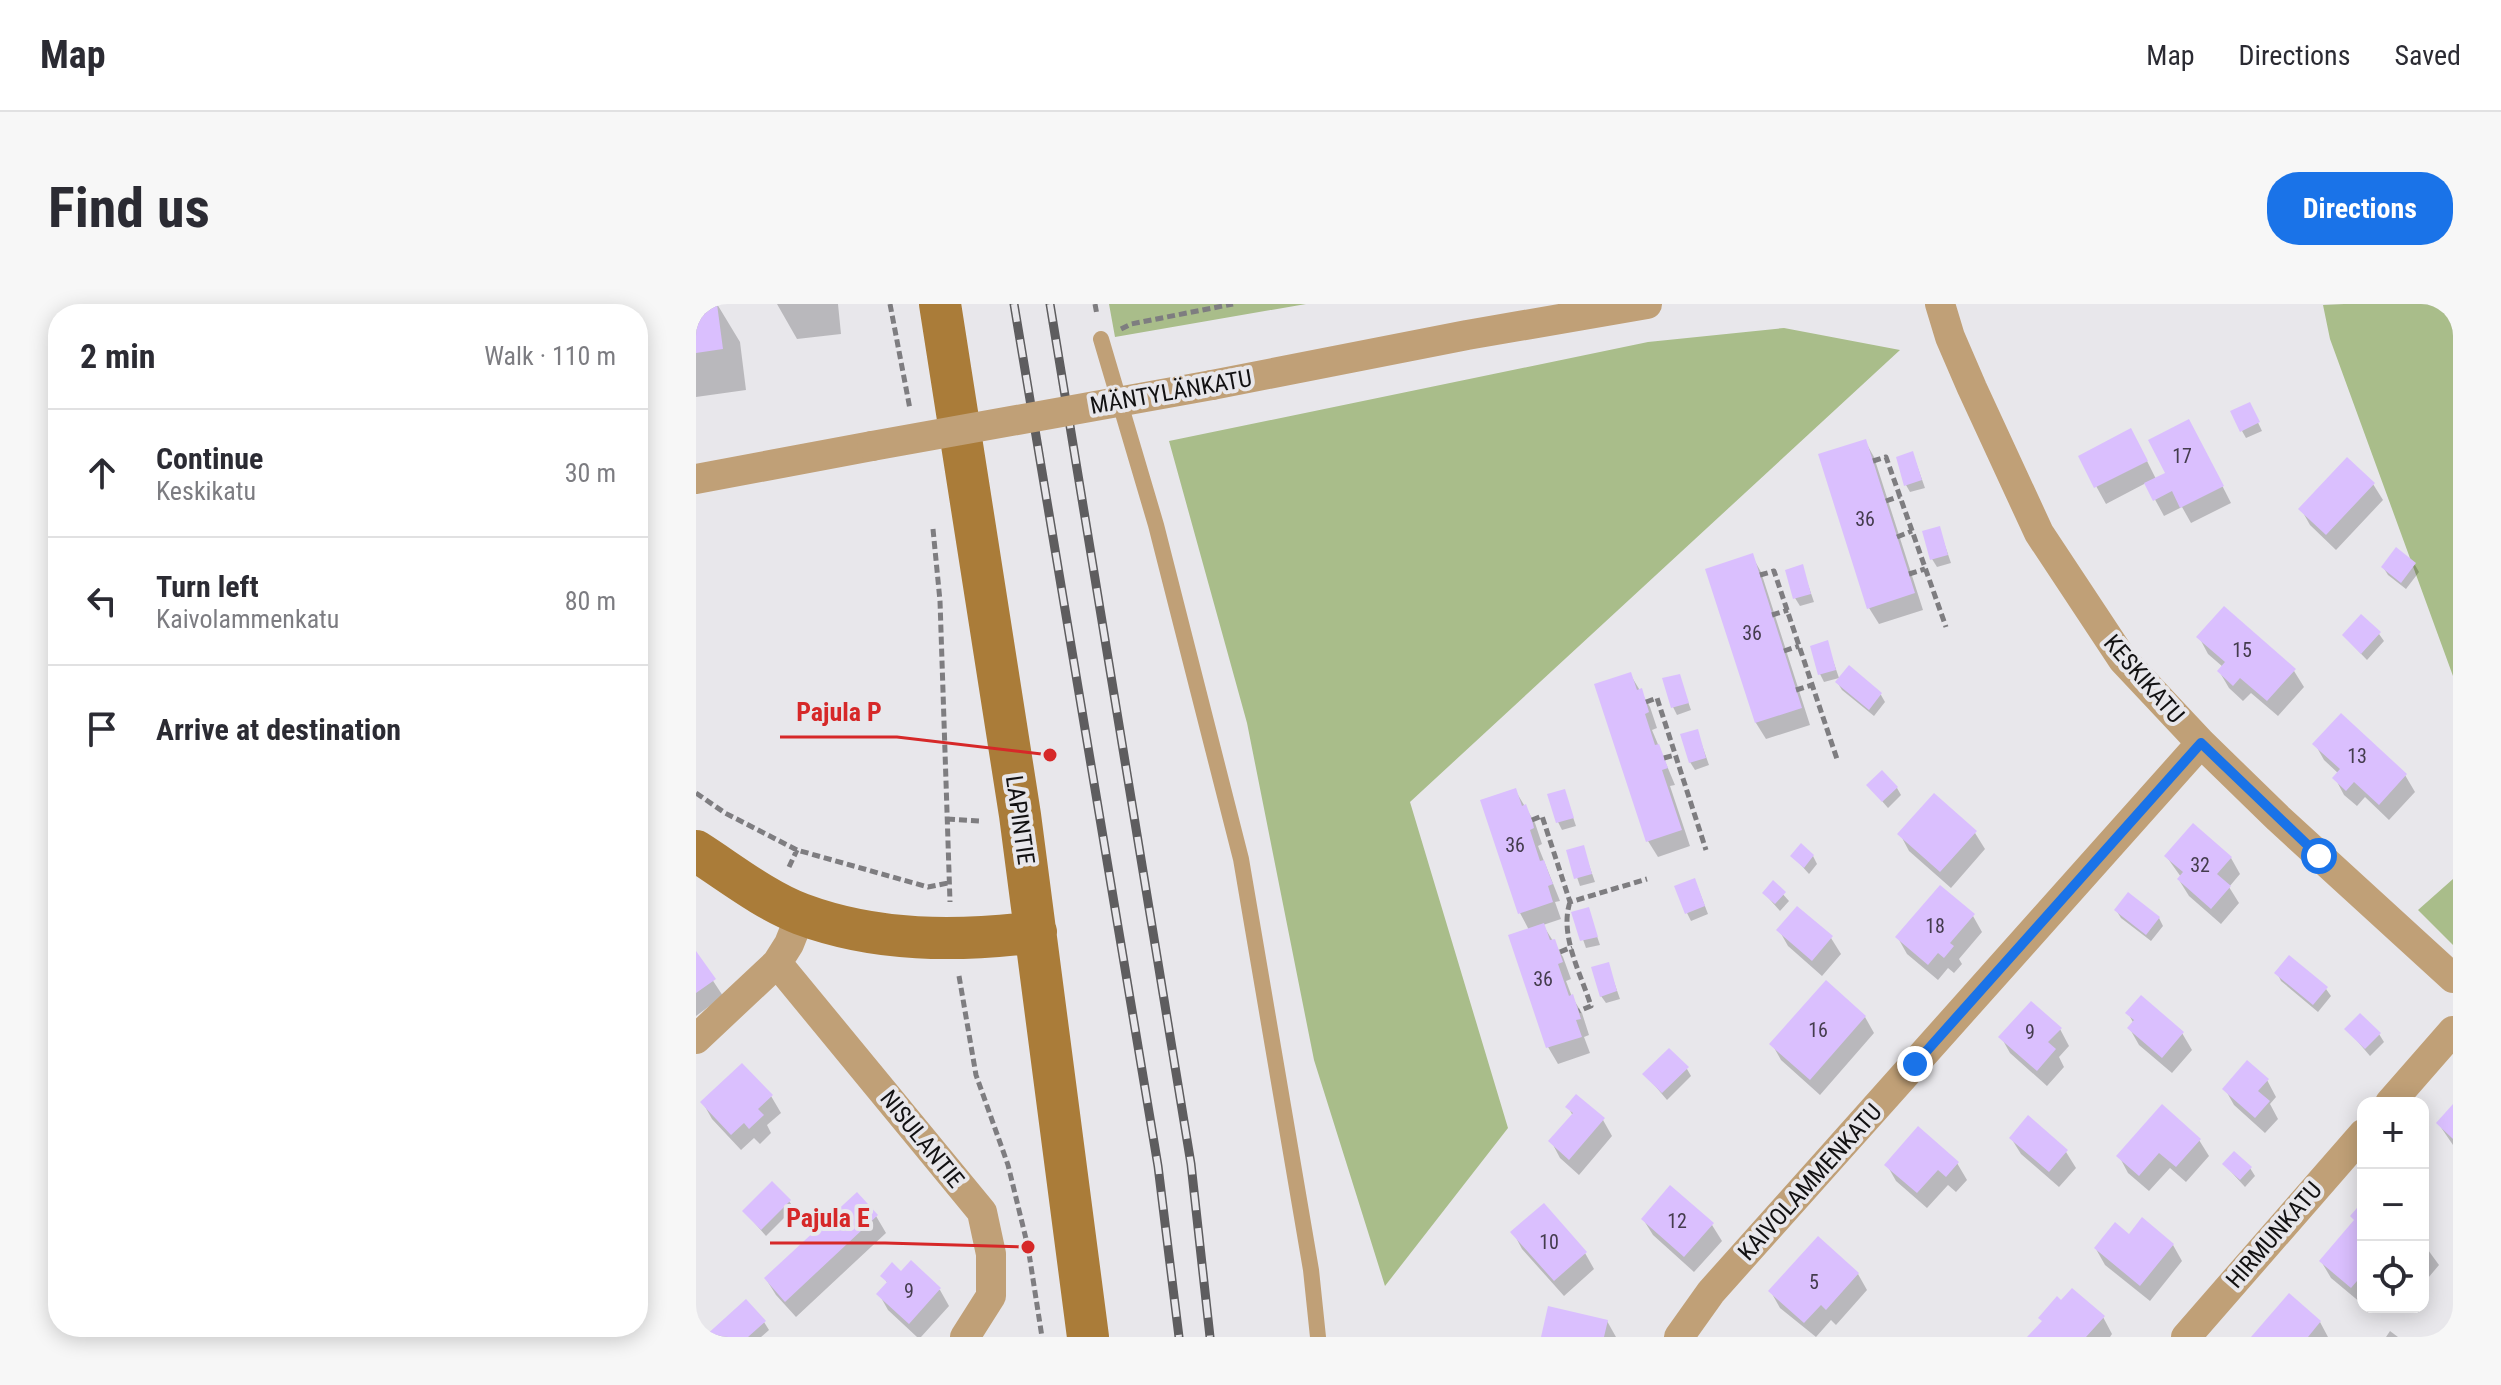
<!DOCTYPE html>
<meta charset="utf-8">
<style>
:root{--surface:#fff;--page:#f7f7f7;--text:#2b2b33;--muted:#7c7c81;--line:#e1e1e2;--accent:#1a73e8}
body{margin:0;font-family:"Roboto Condensed",sans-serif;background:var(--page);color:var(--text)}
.controls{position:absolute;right:24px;bottom:24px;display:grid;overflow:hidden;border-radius:16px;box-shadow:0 4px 20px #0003}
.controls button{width:72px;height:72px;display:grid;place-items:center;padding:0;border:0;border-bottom:2px solid var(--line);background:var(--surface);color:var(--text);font:40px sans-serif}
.stop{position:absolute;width:24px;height:24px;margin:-18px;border:6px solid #1a73e8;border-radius:50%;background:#fff}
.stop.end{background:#1a73e8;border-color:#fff;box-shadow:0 2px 8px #0008}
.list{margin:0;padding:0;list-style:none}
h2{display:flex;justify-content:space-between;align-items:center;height:104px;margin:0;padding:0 32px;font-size:34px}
h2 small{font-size:26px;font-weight:400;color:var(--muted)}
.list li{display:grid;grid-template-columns:52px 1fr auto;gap:24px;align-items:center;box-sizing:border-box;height:128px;padding:0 32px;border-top:2px solid var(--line)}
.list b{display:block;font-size:30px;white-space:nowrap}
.list p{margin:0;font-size:26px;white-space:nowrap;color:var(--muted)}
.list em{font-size:26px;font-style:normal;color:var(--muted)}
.icon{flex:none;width:44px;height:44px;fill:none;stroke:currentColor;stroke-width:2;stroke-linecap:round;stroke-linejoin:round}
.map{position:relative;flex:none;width:1757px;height:1033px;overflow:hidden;border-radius:32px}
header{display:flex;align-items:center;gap:48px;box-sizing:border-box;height:112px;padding:0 40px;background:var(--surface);border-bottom:2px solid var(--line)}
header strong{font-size:38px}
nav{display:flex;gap:44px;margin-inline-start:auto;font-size:28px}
.intro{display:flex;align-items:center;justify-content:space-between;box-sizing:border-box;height:192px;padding:0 48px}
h1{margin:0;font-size:56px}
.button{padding:20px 36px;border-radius:32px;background:var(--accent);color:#fff;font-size:28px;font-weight:700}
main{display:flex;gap:48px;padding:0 48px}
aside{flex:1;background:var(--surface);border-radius:32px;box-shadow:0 4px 20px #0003}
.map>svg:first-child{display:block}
.green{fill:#a9bd8a}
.shadow{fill:#0003}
.building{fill:#dabffe}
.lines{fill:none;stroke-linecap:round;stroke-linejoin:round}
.path{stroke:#7e7d80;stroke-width:5;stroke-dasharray:8 4;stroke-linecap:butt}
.lane{stroke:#c0a077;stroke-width:16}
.street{stroke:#c0a077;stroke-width:30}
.secondary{stroke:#aa7c39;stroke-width:42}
.rail-casing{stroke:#5e5d5f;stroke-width:9}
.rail{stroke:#e8e7eb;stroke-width:6;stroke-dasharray:18;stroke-linecap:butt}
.street-bridge{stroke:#c0a077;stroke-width:30}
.route{stroke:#1a73e8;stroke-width:10}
.labels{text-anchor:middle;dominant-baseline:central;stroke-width:8;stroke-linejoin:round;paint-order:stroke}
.number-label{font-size:20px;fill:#443c4d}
.street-label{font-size:24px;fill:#121112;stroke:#e8e7eb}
.leader{fill:none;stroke:#d62828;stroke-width:3}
.callout-dot{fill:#d62828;stroke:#e8e7eb;stroke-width:3}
.callout-label{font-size:26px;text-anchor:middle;font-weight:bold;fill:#d62828;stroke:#e8e7eb;stroke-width:8;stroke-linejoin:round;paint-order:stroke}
</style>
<header>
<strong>Map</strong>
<nav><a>Map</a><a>Directions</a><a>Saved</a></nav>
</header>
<div class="intro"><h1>Find us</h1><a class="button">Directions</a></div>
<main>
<aside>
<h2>2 min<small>Walk · 110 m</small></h2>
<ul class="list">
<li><svg class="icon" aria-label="ahead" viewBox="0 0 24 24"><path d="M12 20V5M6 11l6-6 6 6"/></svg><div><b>Continue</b><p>Keskikatu</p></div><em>30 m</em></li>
<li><svg class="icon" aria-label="left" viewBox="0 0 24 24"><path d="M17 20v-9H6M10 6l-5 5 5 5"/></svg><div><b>Turn left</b><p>Kaivolammenkatu</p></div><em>80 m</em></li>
<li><svg class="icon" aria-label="arrive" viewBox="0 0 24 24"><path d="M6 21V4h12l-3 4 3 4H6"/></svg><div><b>Arrive at destination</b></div></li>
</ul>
</aside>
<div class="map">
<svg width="1757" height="1033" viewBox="0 0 1757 1033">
<rect width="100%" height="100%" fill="#e8e7eb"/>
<path class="green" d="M413 0H610L419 33Z
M1648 0H1757V372L1634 35 1627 1Z
M1088 24 1204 46 714 498 812 824 689 982 618 756 551 419 473 137 952 38Z
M1757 575V641L1722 606Z"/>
<path class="shadow" d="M0 0H21L44 38 50 86 0 93Z
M81 0H142L145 30 101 35Z
M1557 108 1566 127 1550 134 1546 127Z
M1502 134 1535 199 1495 219 1486 203 1468 212 1450 179 1410 200 1384 153 1444 143 1460 175 1472 170Z
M1169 137 1178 153 1227 306 1183 320 1173 304Z
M1217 150 1229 184 1214 188 1210 181Z
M1677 180 1687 196 1640 246 1614 221 1605 205Z
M1243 224 1255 259 1241 263 1236 255Z
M1701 246 1719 261 1723 268 1710 285 1692 271 1687 263Z
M1056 252 1065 268 1114 421 1070 435 1060 419 1012 266Z
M1106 263 1118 298 1104 302 1099 294Z
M1683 330 1688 337 1671 356 1648 332Z
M1503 333 1598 367 1608 383 1582 412 1555 389 1547 397 1533 384 1523 367 1527 363 1512 350Z
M1131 339 1143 374 1128 378 1124 370Z
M1153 364 1185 391 1189 398 1178 412 1146 386 1141 378Z
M934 370 954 403 961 424 956 426 979 481 974 482 994 542 962 553 952 537Z
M983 372 995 406 981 411 977 403Z
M1001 427 1013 461 999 466 994 458Z
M1619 440 1709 471 1719 488 1693 516 1669 493 1661 502 1648 491 1639 474 1643 470 1628 456Z
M1173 482 1201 484 1205 491 1192 504Z
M819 486 839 519 846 540 842 542 864 597 859 598 865 615 847 621 867 653 875 675 870 677 876 693 886 709 893 731 888 733 894 749 862 760 852 743 815 632 833 626 824 609Z
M868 487 880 522 866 526 862 518Z
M1279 529 1289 545 1255 584 1213 547 1204 530Z
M887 544 899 578 884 582 872 547Z
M1097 552H1117L1121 560 1113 570Z
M1470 552 1535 554 1544 570 1533 583 1543 599 1525 620 1493 592 1483 576 1485 573Z
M1077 579 1093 597 1084 607 1068 589Z
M1002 584 1012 610 995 617 991 609Z
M892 606 904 641 890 644 878 610Z
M1420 606 1463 614 1467 622 1455 637 1425 614Z
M1277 612 1286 628 1263 655 1266 660 1258 669 1252 664 1242 676 1211 650 1202 634Z
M1083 626 1135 634 1145 650 1126 672 1092 642Z
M0 651 27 692 0 712Z
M912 661 924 695 910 699 905 692Z
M1581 669 1630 685 1635 692 1622 708 1585 677Z
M1432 709 1486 729 1496 746 1476 769 1443 741 1434 725 1438 720Z
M1169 713 1178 729 1124 791 1085 756 1076 740Z
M1364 725 1373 742 1363 753 1368 763 1351 782 1314 749 1305 733Z
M1651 725 1683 730 1688 738 1674 752Z
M991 765 995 772 971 796 949 770Z
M1571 776 1580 793 1574 800 1582 815 1569 829 1538 801 1529 785Z
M75 792 85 809 71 821 75 829 64 840 58 834 45 846 16 815 7 799Z
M872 803 907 816 916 832 883 871 864 854 855 837 877 812Z
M1757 803V841L1742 819Z
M1315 834 1370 848 1380 864 1363 883 1325 850Z
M1503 836 1513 852 1490 878 1474 864 1453 887 1432 869 1423 852Z
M1261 859 1271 876 1260 888 1252 881 1231 904 1200 877 1191 861Z
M1528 860 1554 864 1559 872 1549 883Z
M161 891 180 912 190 929 100 1013 80 991 70 975Z
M93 897 98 904 70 932 49 908Z
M1667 900V997L1665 999 1635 974 1625 957 1659 918Z
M947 915 1016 921 1026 937 998 968 957 931Z
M817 928 889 949 898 965 868 992 826 945Z
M1433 933 1477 941 1486 957 1454 997 1409 961 1400 945Z
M1727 939 1743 961 1727 980Z
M1162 970 1171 986 1140 1021 1135 1016 1120 1033 1084 1004 1075 988Z
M187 972 244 986 253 1002 225 1033H221L192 1006 183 990 192 980Z
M1407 1013 1416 1030 1414 1033H1334Z
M911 1017 920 1033H847Z
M68 1018 73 1026 65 1033H11Z
M1624 1018 1632 1033H1558Z
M1694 1027 1702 1033H1690Z"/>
<path class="building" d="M0 0H21L27 45 0 49Z
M1554 98 1564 118 1544 128 1534 107Z
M1493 115 1528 182 1484 204 1476 187 1457 197 1448 179 1469 169 1452 136Z
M1435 124 1452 157 1398 184 1382 152Z
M1170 135 1219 289 1171 305 1122 150Z
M1217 147 1226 176 1208 182 1200 153Z
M1651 153 1679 179 1630 231 1602 205Z
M1244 222 1252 251 1234 256 1226 227Z
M1700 243 1720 259 1705 279 1685 263Z
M1057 249 1106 404 1059 419 1009 265Z
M1107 260 1115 290 1097 295 1089 266Z
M1528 302 1600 365 1571 397 1544 374 1537 382 1521 367 1529 358 1500 333Z
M1665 310 1685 328 1665 350 1646 331Z
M1132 336 1140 366 1122 371 1114 342Z
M1153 361 1186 389 1173 406 1139 378Z
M935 368 941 386 946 384 953 408 949 410 959 441 963 440 972 464 966 466 986 526 950 538 898 380Z
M984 370 993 399 975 404 966 374Z
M1645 409 1711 470 1683 501 1658 478 1650 487 1636 474 1644 465 1616 440Z
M1002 425 1010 454 993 459 984 430Z
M1186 466 1202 483 1186 498 1170 481Z
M820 484 826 502 830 500 836 516 838 524 834 526 844 557 848 556 853 570 857 580 852 582 857 598 822 610 784 496Z
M869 485 878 514 860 519 851 490Z
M1238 489 1281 527 1244 568 1201 530Z
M1497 519 1536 553 1521 570 1535 582 1515 605 1481 575 1487 568 1468 552Z
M1105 539 1118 551 1108 564 1094 552Z
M888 541 896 570 878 575 870 546Z
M999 574 1009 602 989 610 978 582Z
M1077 576 1090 588 1079 600 1066 589Z
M1244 581 1279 610 1254 639 1258 642 1248 654 1242 649 1232 661 1199 633Z
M1432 588 1464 613 1450 631 1418 606Z
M1101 602 1137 632 1116 657 1080 626Z
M893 603 902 633 884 637 875 608Z
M848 619 854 636 859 635 867 658 862 660 873 692 877 690 885 715 880 716 886 733 850 744 812 631Z
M0 647 20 675 0 689Z
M1593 651 1632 683 1617 701 1578 669Z
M913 658 921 687 904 693 895 663Z
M1130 676 1170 712 1114 776 1073 740Z
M1445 691 1488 728 1466 754 1431 724 1438 716 1429 709Z
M1335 697 1366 724 1352 738 1360 745 1341 767 1302 733Z
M1664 709 1685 729 1669 745 1648 725Z
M973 744 993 763 966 789 946 770Z
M1551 756 1573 775 1562 787 1574 797 1559 814 1526 785Z
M46 759 77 791 62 805 68 811 53 825 48 819 35 831 4 798Z
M880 790 909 814 873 856 852 837 877 809 869 803Z
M1466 800 1505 835 1480 863 1463 849 1443 872 1420 852Z
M1757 800V835L1740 819Z
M1332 811 1372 846 1353 868 1313 834Z
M1222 822 1263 858 1250 873 1242 866 1221 889 1188 861Z
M1538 847 1556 863 1544 876 1526 860Z
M76 877 95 896 65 926 46 907Z
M974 881 1018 919 988 953 945 915Z
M161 888 182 911 89 998 68 974Z
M1667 897V970L1655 984 1623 957 1658 916 1654 912Z
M848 899 891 948 858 977 814 928Z
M1446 913 1478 940 1444 982 1398 944 1419 918 1433 930Z
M1122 932 1163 969 1130 1006 1125 1001 1108 1019 1072 987Z
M215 956 245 984 213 1020 180 990 191 978 184 972 196 958 205 967Z
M1376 984 1409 1012 1390 1033H1331L1346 1017 1342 1014 1361 992 1365 996Z
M1593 989 1625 1017 1612 1033H1555Z
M50 995 70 1017 52 1033H8Z
M852 1002 912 1016 908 1033H845Z"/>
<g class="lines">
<path class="path" d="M194 0 214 105
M399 0 401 11
M425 25 435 20 537 0
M1177 157 1190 153 1250 323
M1190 197 1204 192
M237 225 244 297 254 598
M1201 233 1216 227
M1213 270 1229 265
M1064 271 1078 267 1142 458
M1076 311 1092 306
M1088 347 1103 342
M1100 386 1116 381
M950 398 961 394 1010 546
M968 454 979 451
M0 489 29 509 101 546 232 583 252 579
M251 515 283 517
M836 516 846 512 874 598 951 575
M93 563 101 546
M874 598C863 631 885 670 895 702L883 707
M864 648 876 643
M263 672 280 771 312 861 332 943 346 1033"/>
<path class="lane" d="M405 35 460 221 545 555 615 966 622 1033"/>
<path class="street" d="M1244 0 1254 33 1276 84 1343 229 1427 356 1505 439 1582 514 1757 674
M516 81 771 31 951 0
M0 175 176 142
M81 659 286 908 295 950V992L269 1033
M0 735 81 659 93 640 105 610
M1694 799 1757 727
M983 1033 1015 988 1505 439
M1490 1033 1667 830"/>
<path class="secondary" d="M244 0 324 511 392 1033
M0 547C33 568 68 596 105 610 180 638 261 638 340 628"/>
<defs>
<path id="rail" d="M318 0 462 862 483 1033
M354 0 495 860 514 1033"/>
</defs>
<use href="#rail" class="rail-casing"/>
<use href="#rail" class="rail"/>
<path class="street-bridge" d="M176 142 516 81"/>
</g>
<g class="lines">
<path class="route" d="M1219 760 1505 439 1623 552"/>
</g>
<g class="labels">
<g class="number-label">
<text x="1486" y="152">17</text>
<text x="1169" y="215">36</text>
<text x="1056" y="329">36</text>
<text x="1546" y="346">15</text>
<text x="1661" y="452">13</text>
<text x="819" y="541">36</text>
<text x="1504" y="561">32</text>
<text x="1239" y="622">18</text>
<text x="847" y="675">36</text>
<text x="1122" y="726">16</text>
<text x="1334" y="728">9</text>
<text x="981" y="917">12</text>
<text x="853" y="938">10</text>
<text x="1118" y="978">5</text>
<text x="213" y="987">9</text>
</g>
<g class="street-label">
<text transform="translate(475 88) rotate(-10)">MÄNTYLÄNKATU</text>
<text transform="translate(1448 375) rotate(49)">KESKIKATU</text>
<text transform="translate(324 516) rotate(82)">LAPINTIE</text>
<text transform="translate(226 835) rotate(51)">NISULANTIE</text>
<text transform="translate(1114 878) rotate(-48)">KAIVOLAMMENKATU</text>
<text transform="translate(1578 931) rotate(-49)">HIRMUNKATU</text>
</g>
</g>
<path class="leader" d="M354 451L201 433H84M332 943L189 939H74"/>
<g class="callout-dot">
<circle cx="354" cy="451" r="8"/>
<circle cx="332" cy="943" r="8"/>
</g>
<g class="callout-label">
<text x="143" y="417">Pajula P</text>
<text x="132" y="923">Pajula E</text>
</g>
</svg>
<div class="controls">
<button>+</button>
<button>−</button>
<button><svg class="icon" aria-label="locate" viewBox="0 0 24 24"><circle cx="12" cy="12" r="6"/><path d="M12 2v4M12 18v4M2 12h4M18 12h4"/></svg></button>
</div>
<div class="stop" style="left:1623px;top:552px"></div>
<div class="stop end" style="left:1219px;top:760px"></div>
</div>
</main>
